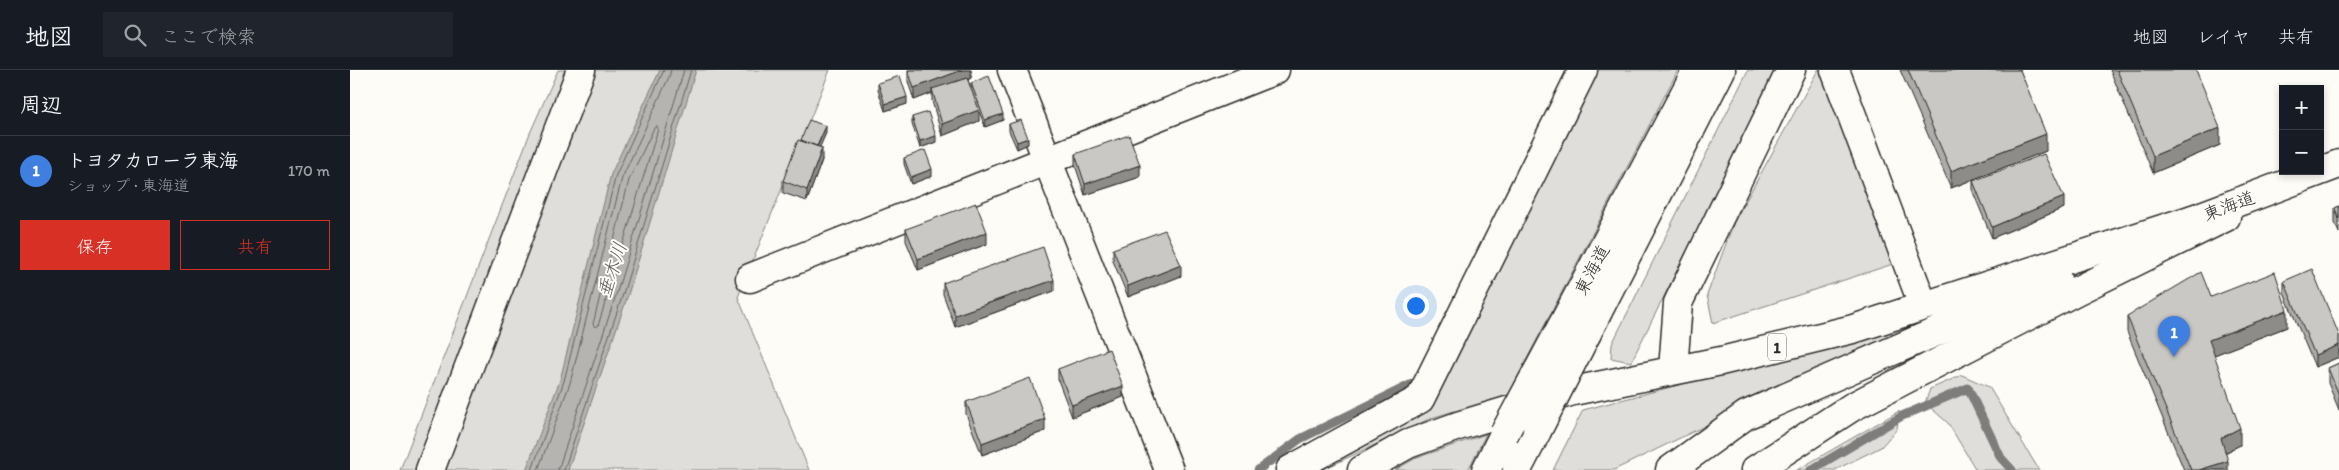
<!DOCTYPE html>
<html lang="ja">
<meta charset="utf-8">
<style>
:root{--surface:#171b24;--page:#20242c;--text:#f1f3f6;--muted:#9ea1a6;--line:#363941;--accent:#d93025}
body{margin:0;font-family:Itim,"Klee One",sans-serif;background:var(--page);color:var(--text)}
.controls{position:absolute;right:15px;top:15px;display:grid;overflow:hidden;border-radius:0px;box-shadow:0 2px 8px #0003}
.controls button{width:45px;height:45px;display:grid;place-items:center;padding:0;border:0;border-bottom:1px solid var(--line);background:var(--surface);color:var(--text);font:25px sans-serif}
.you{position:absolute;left:1065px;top:235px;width:18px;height:18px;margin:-12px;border:4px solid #fff;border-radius:50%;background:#1a73e8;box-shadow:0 0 0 8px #1a73e833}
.badge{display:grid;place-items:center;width:32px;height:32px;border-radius:50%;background:var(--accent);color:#fff;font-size:16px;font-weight:700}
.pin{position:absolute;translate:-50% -41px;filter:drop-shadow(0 1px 2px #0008)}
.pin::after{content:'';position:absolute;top:26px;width:18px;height:15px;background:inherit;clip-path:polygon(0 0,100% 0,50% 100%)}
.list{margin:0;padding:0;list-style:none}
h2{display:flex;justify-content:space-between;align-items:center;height:65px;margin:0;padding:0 20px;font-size:21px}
h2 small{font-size:16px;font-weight:400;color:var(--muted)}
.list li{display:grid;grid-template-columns:32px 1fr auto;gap:15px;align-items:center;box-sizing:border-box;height:70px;padding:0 20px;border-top:1px solid var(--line)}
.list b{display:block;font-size:19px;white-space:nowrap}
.list p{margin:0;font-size:16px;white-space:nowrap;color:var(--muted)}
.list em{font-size:16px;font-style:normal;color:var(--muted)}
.actions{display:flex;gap:10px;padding:15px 20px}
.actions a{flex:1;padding:11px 0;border:1px solid var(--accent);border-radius:0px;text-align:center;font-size:18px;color:var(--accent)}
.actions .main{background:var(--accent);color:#fff}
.icon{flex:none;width:28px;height:28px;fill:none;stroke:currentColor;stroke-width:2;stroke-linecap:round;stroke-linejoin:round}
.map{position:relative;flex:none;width:1989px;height:400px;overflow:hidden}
header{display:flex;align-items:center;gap:30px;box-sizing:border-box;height:70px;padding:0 25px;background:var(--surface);border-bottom:1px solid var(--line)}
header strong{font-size:24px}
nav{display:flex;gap:28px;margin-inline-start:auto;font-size:18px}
.search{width:350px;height:45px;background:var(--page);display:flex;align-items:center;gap:12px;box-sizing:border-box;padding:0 18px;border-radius:0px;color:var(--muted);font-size:19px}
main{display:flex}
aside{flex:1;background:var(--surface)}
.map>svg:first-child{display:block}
.green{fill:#dfdeda;stroke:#858482}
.water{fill:#b5b4b1;stroke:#7e7d7b}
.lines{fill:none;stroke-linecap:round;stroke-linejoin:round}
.shore{stroke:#626261;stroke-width:1}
.stream{stroke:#7e7d7b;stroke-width:9}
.minor-casing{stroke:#2b2b2b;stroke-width:31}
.major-casing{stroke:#2b2b2b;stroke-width:31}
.highway-casing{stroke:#2b2b2b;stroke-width:31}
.minor{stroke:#fdfcf7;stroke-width:28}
.major{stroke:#fdfcf7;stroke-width:28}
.highway{stroke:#fdfcf7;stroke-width:28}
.highway-bridge-casing{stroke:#2b2b2b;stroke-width:31;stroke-linecap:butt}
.highway-bridge{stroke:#fdfcf7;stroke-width:28}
.wall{fill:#adaca9;stroke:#2b2b2b}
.shaded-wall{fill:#8d8c89;stroke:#2b2b2b}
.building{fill:#c9c8c4;stroke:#2b2b2b}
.labels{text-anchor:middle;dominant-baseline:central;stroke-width:4;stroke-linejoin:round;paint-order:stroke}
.shield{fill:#fdfcf7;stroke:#6a6a68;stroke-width:1}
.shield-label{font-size:16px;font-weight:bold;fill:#2b2b2b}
.street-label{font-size:18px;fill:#2b2b2b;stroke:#fdfcf7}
.water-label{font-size:19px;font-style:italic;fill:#5b5b5a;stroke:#fdfcf7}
</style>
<header>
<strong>地図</strong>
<div class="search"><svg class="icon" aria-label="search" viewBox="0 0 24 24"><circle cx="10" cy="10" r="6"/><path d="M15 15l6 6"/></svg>ここで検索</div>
<nav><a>地図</a><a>レイヤ</a><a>共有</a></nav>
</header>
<main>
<aside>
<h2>周辺<small></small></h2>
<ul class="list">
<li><span class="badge" style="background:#3f7fe0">1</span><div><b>トヨタカローラ東海</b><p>ショップ · 東海道</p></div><em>170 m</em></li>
</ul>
<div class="actions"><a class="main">保存</a><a>共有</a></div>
</aside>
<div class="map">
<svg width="1989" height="400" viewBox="0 0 1989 400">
<rect width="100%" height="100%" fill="#fdfcf7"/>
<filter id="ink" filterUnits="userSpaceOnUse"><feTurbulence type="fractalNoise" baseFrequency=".02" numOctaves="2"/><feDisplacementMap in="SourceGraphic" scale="10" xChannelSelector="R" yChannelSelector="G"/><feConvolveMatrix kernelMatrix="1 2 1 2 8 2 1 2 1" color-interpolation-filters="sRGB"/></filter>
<g filter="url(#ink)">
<path class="green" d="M208 0H480L388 227 459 400H50L180 63Z
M1244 0H1328L1158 325 1081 348 972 400H960L1078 337Z
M1398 0H1428L1281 292 1261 288 1262 274Z
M1468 0H1472L1543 194 1363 253 1357 225 1384 152Z
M1569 252 1264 400H1203L1233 340Z
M1612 305 1639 317 1689 400H1626L1598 353 1575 333 1580 319Z
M1549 341 1547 359 1531 377 1485 400H1447Z
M1136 364 1118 400H1045L1066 388Z"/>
<path class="water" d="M310 0H346L278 225 218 400H176L210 310 261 104Z"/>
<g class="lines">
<path class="shore" d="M307 56 308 59 248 256 245 257 243 254 279 110 304 58Z
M182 400 214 311 266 105 314 0
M188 400 220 313 272 108 319 7 321 0
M208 400 267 222 334 0
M214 400 273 224 341 0"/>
<path class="stream" d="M908 400 950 369 1068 311
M1461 400 1552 346 1618 318 1651 388 1662 400"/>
<defs>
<path id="minor" d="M662 0 819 400
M1485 0 1573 235
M400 208 925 0
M1323 300 1328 233 1441 0
M80 400 231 0
M940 400 1070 329 1233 0
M1405 400 1502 337 1726 221 1876 147"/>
<path id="major" d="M1843 149 1989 94"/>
<path id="highway" d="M1211 258 1347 0
M1237 263 1371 0
M1012 400 1058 374 1108 356 1223 321 1371 291 1503 259 1843 149
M1136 400 1154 364
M1167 400 1187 361
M1320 400 1396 345 1707 209"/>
</defs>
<use href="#minor" class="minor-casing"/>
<use href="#major" class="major-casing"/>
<use href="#highway" class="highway-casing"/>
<use href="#minor" class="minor"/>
<use href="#major" class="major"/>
<use href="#highway" class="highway"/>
<defs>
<path id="highway-bridge" d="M1187 361 1237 263
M1154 364 1211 258"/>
</defs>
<use href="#highway-bridge" class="highway-bridge-casing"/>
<use href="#highway-bridge" class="highway-bridge"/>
</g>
<path class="wall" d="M558 0H621V8L618 10 621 19V13L653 50 635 57 627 36 629 51 592 66 582 31V23L564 30 558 12Z
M1550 0H1670L1696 81 1601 118Z
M1760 0H1846L1870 75 1803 103Z
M528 13 557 34 535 41 528 20Z
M562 47 586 72 570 78 562 54Z
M659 54 678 74 667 79 659 61Z
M476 63 469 77 472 90 457 131 433 123V111L451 70Z
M725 84 790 107 735 125 725 95Z
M554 88 582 106 561 114 554 94Z
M1623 111 1714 138 1642 168 1623 122Z
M1989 136V163L1985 153V138Z
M556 159 637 174 568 200 556 171Z
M763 179 831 206 778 227 763 191Z
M1934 211 1989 265V287L1965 297 1934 223Z
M593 213 704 221 605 257 593 224Z
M1861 227 1937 257 1864 285 1890 375 1875 383 1878 400H1834L1777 262V246Z
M1989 293V340L1978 313V298Z
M708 299 773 327 722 347 708 310Z
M616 332 695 361 632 385 616 344Z"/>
<path class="shaded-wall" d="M612 0H621V8L583 23 582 19V23L564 30V18Z
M557 27V34L535 41V34Z
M629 40V51L592 66V54Z
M653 44V50L635 57V50Z
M476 56V63L467 84V77Z
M1870 58V75L1803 103V86Z
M1696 64V81L1601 118V101Z
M586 66V72L570 78V71Z
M678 68V74L667 79V72Z
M472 78V90L457 131V120Z
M790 95V107L735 125V114Z
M582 99V106L561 114V107Z
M1714 127V138L1642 168V157Z
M637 162V174L568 200V189Z
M831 195V206L778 227V216Z
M704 210V221L605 257V245Z
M1937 240V257L1859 287V270Z
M1989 275V287L1965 297V285Z
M773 316V327L722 347V335Z
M695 349V361L632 385V373Z
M1890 358V375L1871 385V368Z
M1878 391V400H1849Z"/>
<path class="building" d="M558 0H612L564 18Z
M1558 0H1670L1696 64 1601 101Z
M1767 0H1846L1870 58 1803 86Z
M550 6 557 27 535 34 528 13Z
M639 6 653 44 635 50 621 13Z
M617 8 629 40 592 54 582 19Z
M578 42 586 66 570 71 562 47Z
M459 50 476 56 467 76 451 70Z
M671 50 678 68 667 72 659 54Z
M779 65 790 95 735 114 725 84Z
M448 70 472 78 457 120 433 111Z
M575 80 582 99 561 107 554 88Z
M1694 84 1714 127 1642 157 1623 111Z
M626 133 637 162 568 189 556 159Z
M1989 136V149L1985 138Z
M815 160 831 195 778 216 763 179Z
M693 177 704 210 605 245 593 213Z
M1962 199 1989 265V275L1965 285 1934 211Z
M1851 202 1861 227 1925 202 1937 240 1859 270 1890 358 1871 368 1878 391 1849 400H1841L1777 246Z
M759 279 773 316 722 335 708 299Z
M1989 293V325L1978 298Z
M680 308 695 349 632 373 616 332Z"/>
</g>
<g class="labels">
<rect class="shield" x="1418" y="263.5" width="18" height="27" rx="4"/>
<g class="shield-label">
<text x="1427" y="277">1</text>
</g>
<g class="street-label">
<text transform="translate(1879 136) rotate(-21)">東海道</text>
<text transform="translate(1242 200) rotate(-62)">東海道</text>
</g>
<g class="water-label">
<text transform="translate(262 200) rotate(-72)">垂木川</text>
</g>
</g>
</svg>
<div class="controls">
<button>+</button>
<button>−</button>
</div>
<div class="you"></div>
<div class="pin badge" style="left:1824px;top:287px;background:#3f7fe0">1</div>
</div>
</main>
